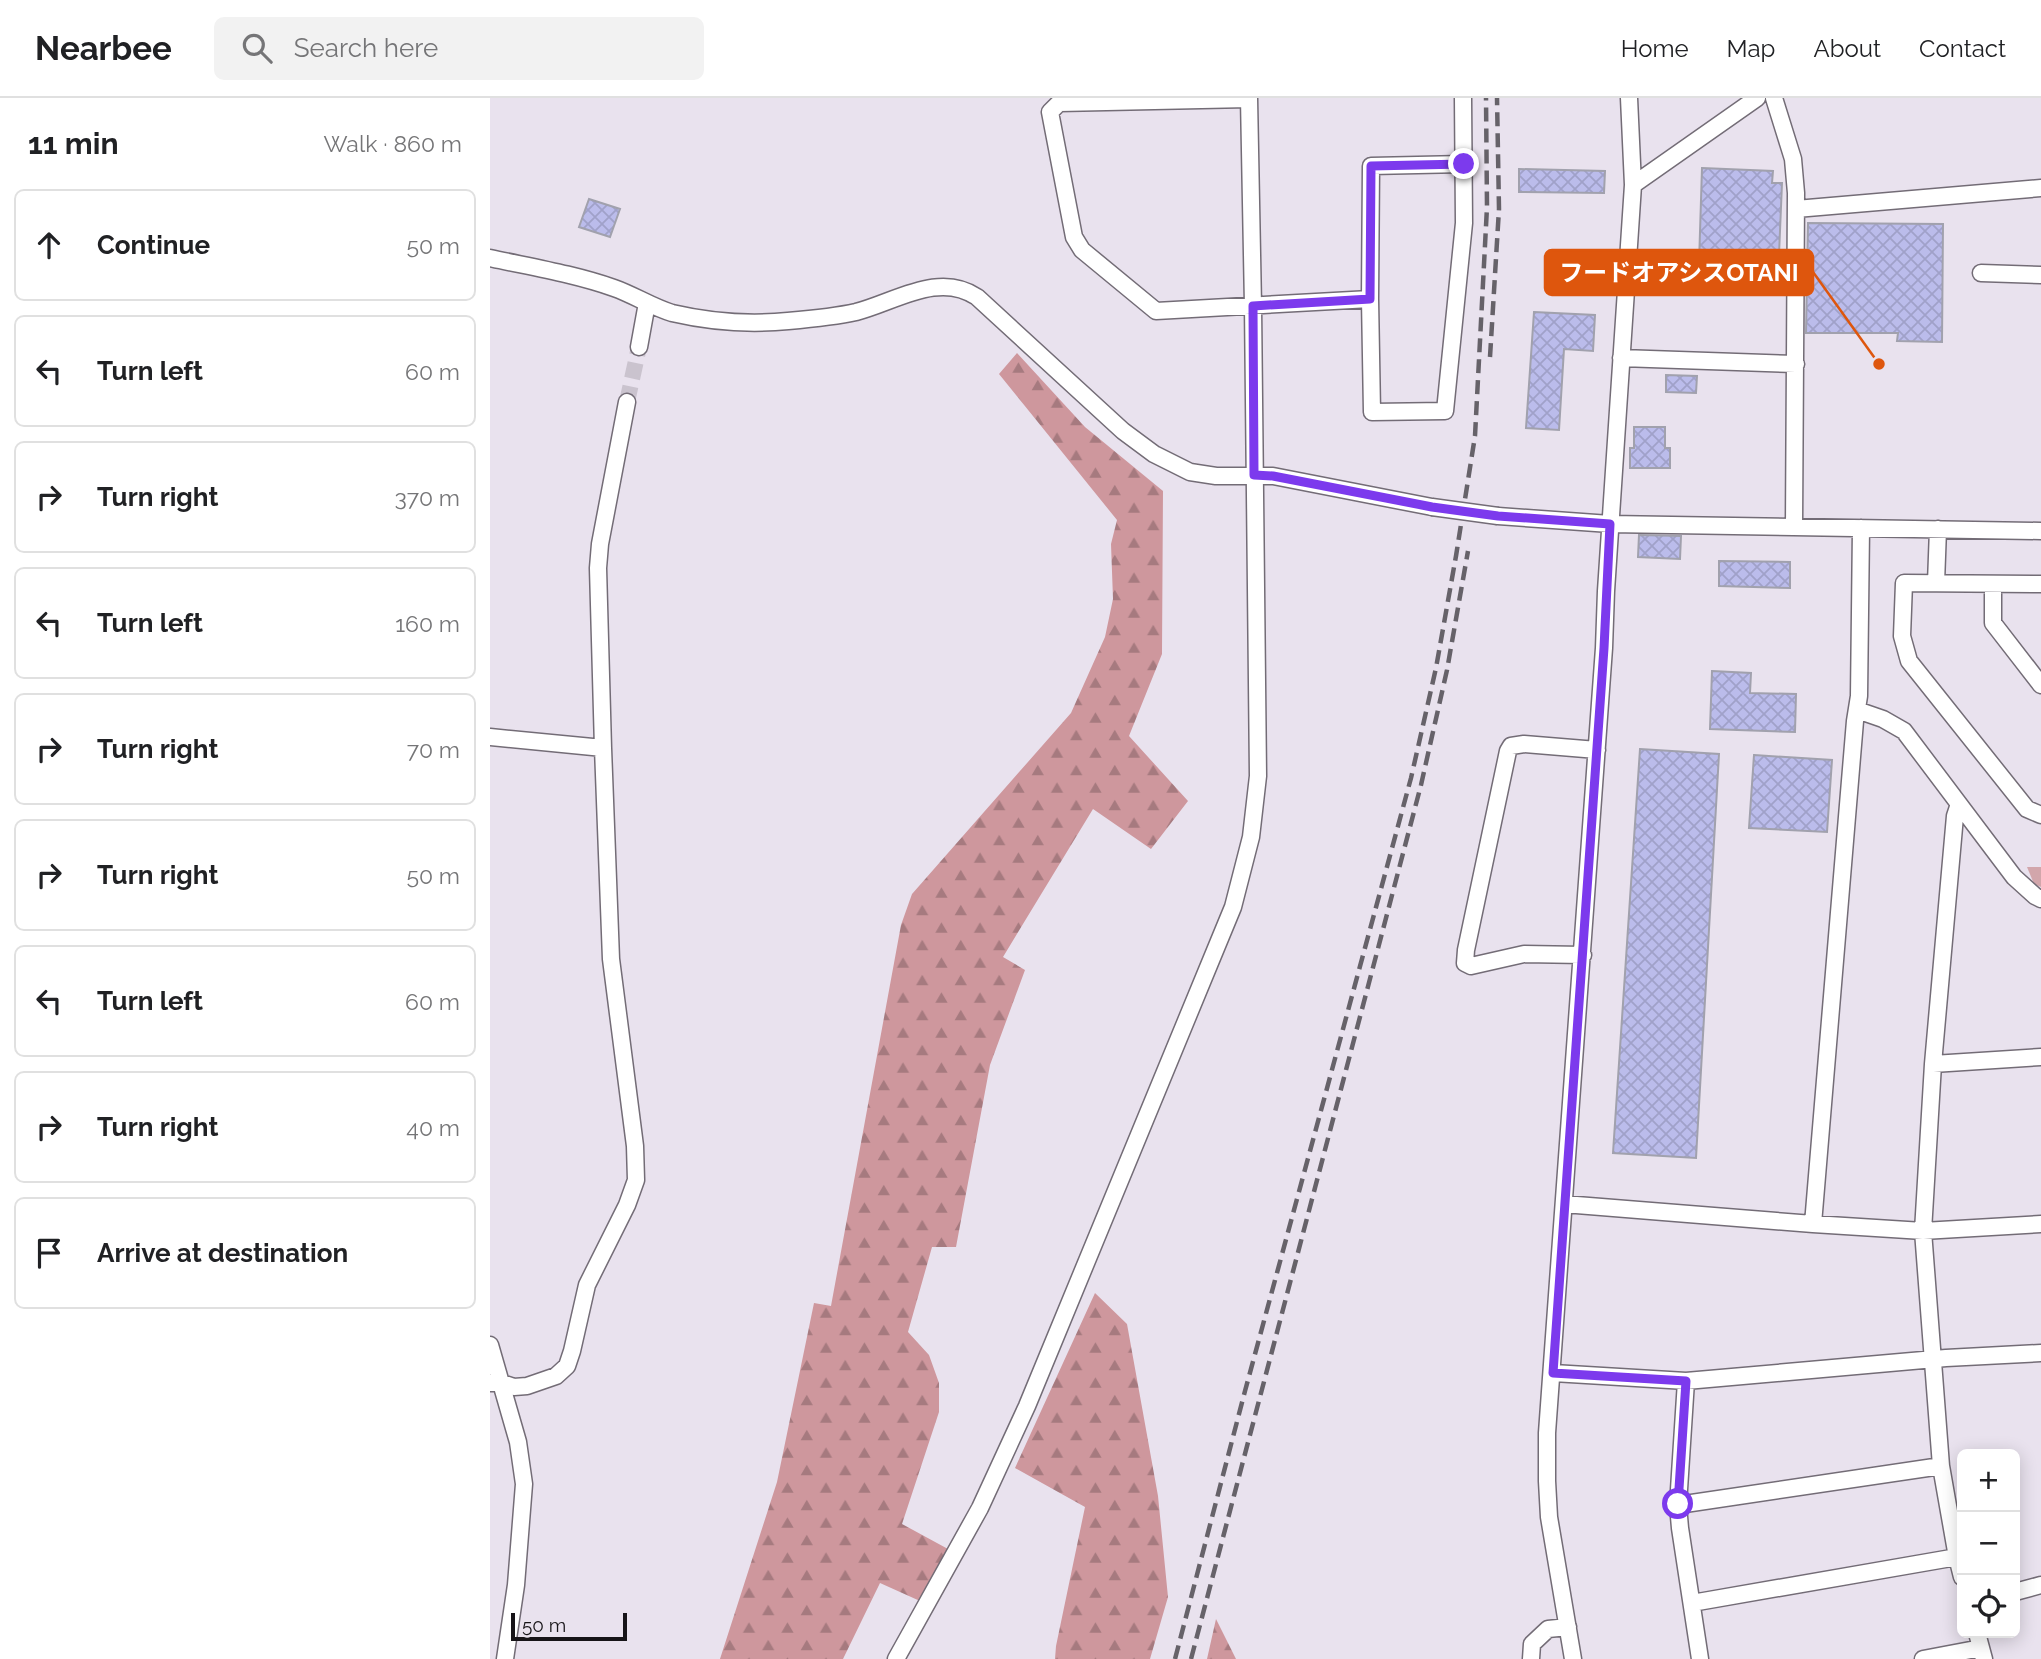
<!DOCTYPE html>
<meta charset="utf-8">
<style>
:root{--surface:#fff;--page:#f2f2f2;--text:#202124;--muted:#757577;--line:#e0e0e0}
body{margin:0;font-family:Raleway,"Noto Sans JP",sans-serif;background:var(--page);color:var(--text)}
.controls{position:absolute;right:21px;bottom:21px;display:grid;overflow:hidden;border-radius:10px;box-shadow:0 4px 18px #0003}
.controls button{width:63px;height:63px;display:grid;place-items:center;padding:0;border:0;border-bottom:2px solid var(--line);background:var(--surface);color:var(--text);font:35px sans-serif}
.scale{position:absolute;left:21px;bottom:18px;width:116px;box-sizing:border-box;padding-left:7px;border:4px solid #171418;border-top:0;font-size:19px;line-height:24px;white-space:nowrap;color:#171418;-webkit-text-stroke:5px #e9e2ee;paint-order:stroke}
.stop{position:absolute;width:21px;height:21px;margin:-16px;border:5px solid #7c3aed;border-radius:50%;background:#fff}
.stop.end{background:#7c3aed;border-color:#fff;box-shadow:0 2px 7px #0008}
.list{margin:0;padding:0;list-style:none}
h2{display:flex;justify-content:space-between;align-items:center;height:91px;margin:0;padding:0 28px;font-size:30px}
h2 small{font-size:23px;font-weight:400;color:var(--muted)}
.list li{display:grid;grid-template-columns:46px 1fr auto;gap:21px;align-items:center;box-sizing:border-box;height:112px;margin:0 14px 14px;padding:0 14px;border:2px solid var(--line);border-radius:10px}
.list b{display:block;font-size:26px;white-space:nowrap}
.list em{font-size:23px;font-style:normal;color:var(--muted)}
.icon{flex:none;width:38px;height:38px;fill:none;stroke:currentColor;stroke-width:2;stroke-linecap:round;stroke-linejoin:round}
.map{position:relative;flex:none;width:1551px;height:1561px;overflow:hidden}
header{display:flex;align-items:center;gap:42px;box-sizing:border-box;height:98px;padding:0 35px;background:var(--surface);border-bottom:2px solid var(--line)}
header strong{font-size:33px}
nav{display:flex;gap:38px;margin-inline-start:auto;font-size:24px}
.search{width:490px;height:63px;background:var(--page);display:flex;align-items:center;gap:18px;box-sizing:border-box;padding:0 24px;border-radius:10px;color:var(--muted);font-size:26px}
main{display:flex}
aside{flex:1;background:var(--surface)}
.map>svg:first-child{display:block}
.green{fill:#d2a6ab}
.forest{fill:url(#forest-firs)}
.building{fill:url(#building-cross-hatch);stroke:#a1a1ad;stroke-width:2}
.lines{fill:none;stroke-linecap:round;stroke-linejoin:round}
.minor-tunnel{stroke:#cac3ce;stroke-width:16;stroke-dasharray:16 8;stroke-linecap:butt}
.minor-casing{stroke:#736c76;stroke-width:19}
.minor{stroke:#fff;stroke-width:16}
.rail{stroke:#666269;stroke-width:4.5;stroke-dasharray:14 7;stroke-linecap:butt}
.minor-bridge-casing{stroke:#736c76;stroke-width:19;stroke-linecap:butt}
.minor-bridge{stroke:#fff;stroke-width:16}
.route{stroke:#7c3aed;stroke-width:9}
.leader{fill:none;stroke:#de560d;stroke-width:2.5}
.callout-dot{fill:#de560d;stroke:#e9e2ee;stroke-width:2.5}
.callout{fill:#de560d;stroke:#de560d;stroke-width:2.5}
.callout-label{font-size:24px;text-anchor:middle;font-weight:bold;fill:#fff}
</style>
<header>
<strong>Nearbee</strong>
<div class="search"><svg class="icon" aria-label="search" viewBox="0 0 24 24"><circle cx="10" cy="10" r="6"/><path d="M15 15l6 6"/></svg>Search here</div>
<nav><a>Home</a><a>Map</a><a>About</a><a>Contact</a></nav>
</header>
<main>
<aside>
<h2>11 min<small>Walk · 860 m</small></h2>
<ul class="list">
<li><svg class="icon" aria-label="ahead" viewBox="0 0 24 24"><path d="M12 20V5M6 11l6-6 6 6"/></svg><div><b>Continue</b></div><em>50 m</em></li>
<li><svg class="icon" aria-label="left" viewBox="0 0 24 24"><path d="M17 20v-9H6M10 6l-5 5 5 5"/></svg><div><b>Turn left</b></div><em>60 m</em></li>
<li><svg class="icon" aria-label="right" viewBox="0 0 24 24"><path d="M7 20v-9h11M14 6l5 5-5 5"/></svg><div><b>Turn right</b></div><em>370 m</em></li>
<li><svg class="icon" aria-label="left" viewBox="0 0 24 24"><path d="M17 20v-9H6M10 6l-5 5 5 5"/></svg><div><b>Turn left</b></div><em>160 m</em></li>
<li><svg class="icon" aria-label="right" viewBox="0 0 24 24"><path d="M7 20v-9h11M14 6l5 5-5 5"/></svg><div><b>Turn right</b></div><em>70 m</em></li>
<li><svg class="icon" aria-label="right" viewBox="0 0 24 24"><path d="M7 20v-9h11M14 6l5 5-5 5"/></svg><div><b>Turn right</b></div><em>50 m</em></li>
<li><svg class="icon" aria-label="left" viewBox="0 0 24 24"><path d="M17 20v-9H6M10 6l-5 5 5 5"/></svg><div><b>Turn left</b></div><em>60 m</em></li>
<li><svg class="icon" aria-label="right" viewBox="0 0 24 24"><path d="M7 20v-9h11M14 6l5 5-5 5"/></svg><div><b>Turn right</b></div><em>40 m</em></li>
<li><svg class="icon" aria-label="arrive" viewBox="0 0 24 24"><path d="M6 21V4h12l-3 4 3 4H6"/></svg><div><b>Arrive at destination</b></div></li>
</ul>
</aside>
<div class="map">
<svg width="1551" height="1561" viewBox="0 0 1551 1561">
<defs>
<pattern id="forest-firs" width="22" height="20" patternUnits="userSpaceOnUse" patternTransform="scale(1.75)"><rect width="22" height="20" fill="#ce979d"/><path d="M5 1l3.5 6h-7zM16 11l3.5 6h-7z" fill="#a67a7f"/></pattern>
<pattern id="building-cross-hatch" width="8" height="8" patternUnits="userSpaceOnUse" patternTransform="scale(1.75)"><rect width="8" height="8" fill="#bbbceb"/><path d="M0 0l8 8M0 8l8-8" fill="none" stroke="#a0a1c9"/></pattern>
</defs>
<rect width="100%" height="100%" fill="#e9e2ee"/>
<path class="green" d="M1537 769H1551V789L1544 786Z"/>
<path class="forest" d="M527 255 595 329 673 393 672 556 639 638 698 703 661 751 603 711 513 859 535 872 500 967 466 1149H442L418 1234 439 1257 449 1285V1314L412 1426 458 1451 430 1503 390 1485 353 1561H230L287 1384 324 1205 341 1208 411 827 422 796 581 615 615 539 623 501 621 446 627 422 509 276Z
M605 1195 637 1226 668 1398 678 1499 660 1561H565L566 1548 595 1409 525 1370Z
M726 1521 746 1561H717Z"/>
<path class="building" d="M1212 70 1283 73 1282 85H1292L1289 157 1226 155 1225 196 1167 194 1168 165 1209 166Z
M1029 71 1115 73 1114 95 1029 94Z
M99 101 130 111 120 139 89 129Z
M1318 125 1453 126 1452 244 1407 243 1408 235H1316Z
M1044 214 1105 217 1103 253 1074 251 1069 332 1036 330Z
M1176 277 1207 278 1206 295 1176 294Z
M1144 329H1175V350H1180V370H1140V350H1144Z
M1149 437 1191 438 1190 461 1148 459Z
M1229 463 1300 464V490L1229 488Z
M1222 573 1261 575 1260 595 1306 596 1305 634 1220 631Z
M1150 651 1229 656 1206 1060 1123 1055Z
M1264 657 1342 662 1337 734 1259 730Z"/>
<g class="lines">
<path class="minor-tunnel" d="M137 304 149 249"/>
<defs>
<path id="minor" d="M1284 0 1303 61 1306 95 1304 428
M759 1 569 5 560 14 584 139 592 152 666 213 880 201 882 314 955 313 974 125 973 0
M1143 87 1267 0
M1306 111 1551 90
M0 160C41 169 84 176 124 190 144 197 162 209 182 215 221 224 259 227 298 223 321 221 344 219 366 214 405 204 449 173 487 199L633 333 664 356 700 374 726 378H783L942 409
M1491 175 1551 177
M880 201 881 68 974 66
M149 249 157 205
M1131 260 1306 266
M1008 418 1120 426 1551 433
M1446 485 1448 431
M1503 486V525L1551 587
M1551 486 1414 485 1412 538 1419 563 1537 711 1551 717
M1367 612 1393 621 1414 633 1524 779 1545 798 1551 801
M0 639 113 650
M1469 706 1465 718 1443 966 1433 1133 1451 1368 1467 1459 1472 1479
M1093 857 1034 856 981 868 975 865 976 852 1018 653 1021 648 1034 646 1107 652
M1443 966 1551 959
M1074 1106 1323 1126 1433 1133 1551 1126
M1323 1126 1365 623 1369 598 1371 430
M0 1247 28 1344 34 1386 26 1487 15 1561
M1063 1275 1196 1283 1456 1260 1551 1255
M1196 1283 1188 1407 1190 1430 1210 1561
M0 1285H12L24 1289 37 1288 66 1278 77 1268 82 1253 97 1187 137 1107 146 1082 145 1048 121 861 113 650 108 470 110 446 137 304
M1188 1407 1451 1368
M1525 1494 1551 1487
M1202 1505 1467 1459
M1487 1535 1494 1561
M406 1561 490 1410 537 1308 743 809 761 739 768 678 763 208 759 0
M1041 1561 1042 1546 1058 1531 1078 1529
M1083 1561 1059 1419 1057 1383V1335L1114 550 1116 493 1143 87 1139 0
M1433 1561 1491 1550"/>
</defs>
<use href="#minor" class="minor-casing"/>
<use href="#minor" class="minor"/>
<path class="rail" d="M1000 259 1009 111 1007 0
M685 1561 755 1293 921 680 946 570 966 458 985 338 997 109 996 0
M701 1561 931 687 957 572 978 453"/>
<defs>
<path id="minor-bridge" d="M942 409 1008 418"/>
</defs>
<use href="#minor-bridge" class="minor-bridge-casing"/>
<use href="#minor-bridge" class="minor-bridge"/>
</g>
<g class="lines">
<path class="route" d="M974 66 881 68 880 201 763 208 764 377 783 378 942 409 1008 418 1120 426 1114 550 1063 1275 1196 1283 1188 1406"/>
</g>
<path class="leader" d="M1389 266L1323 174"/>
<circle class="callout-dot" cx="1389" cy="266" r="7"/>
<rect class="callout" x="1055" y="152" width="268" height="45" rx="7"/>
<g class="callout-label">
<text x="1189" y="183">フードオアシスOTANI</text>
</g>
</svg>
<div class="controls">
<button>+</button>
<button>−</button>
<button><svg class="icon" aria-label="locate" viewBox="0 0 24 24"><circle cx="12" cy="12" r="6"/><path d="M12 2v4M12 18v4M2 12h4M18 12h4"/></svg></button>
</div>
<div class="scale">50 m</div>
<div class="stop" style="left:1188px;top:1406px"></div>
<div class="stop end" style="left:974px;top:66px"></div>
</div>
</main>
